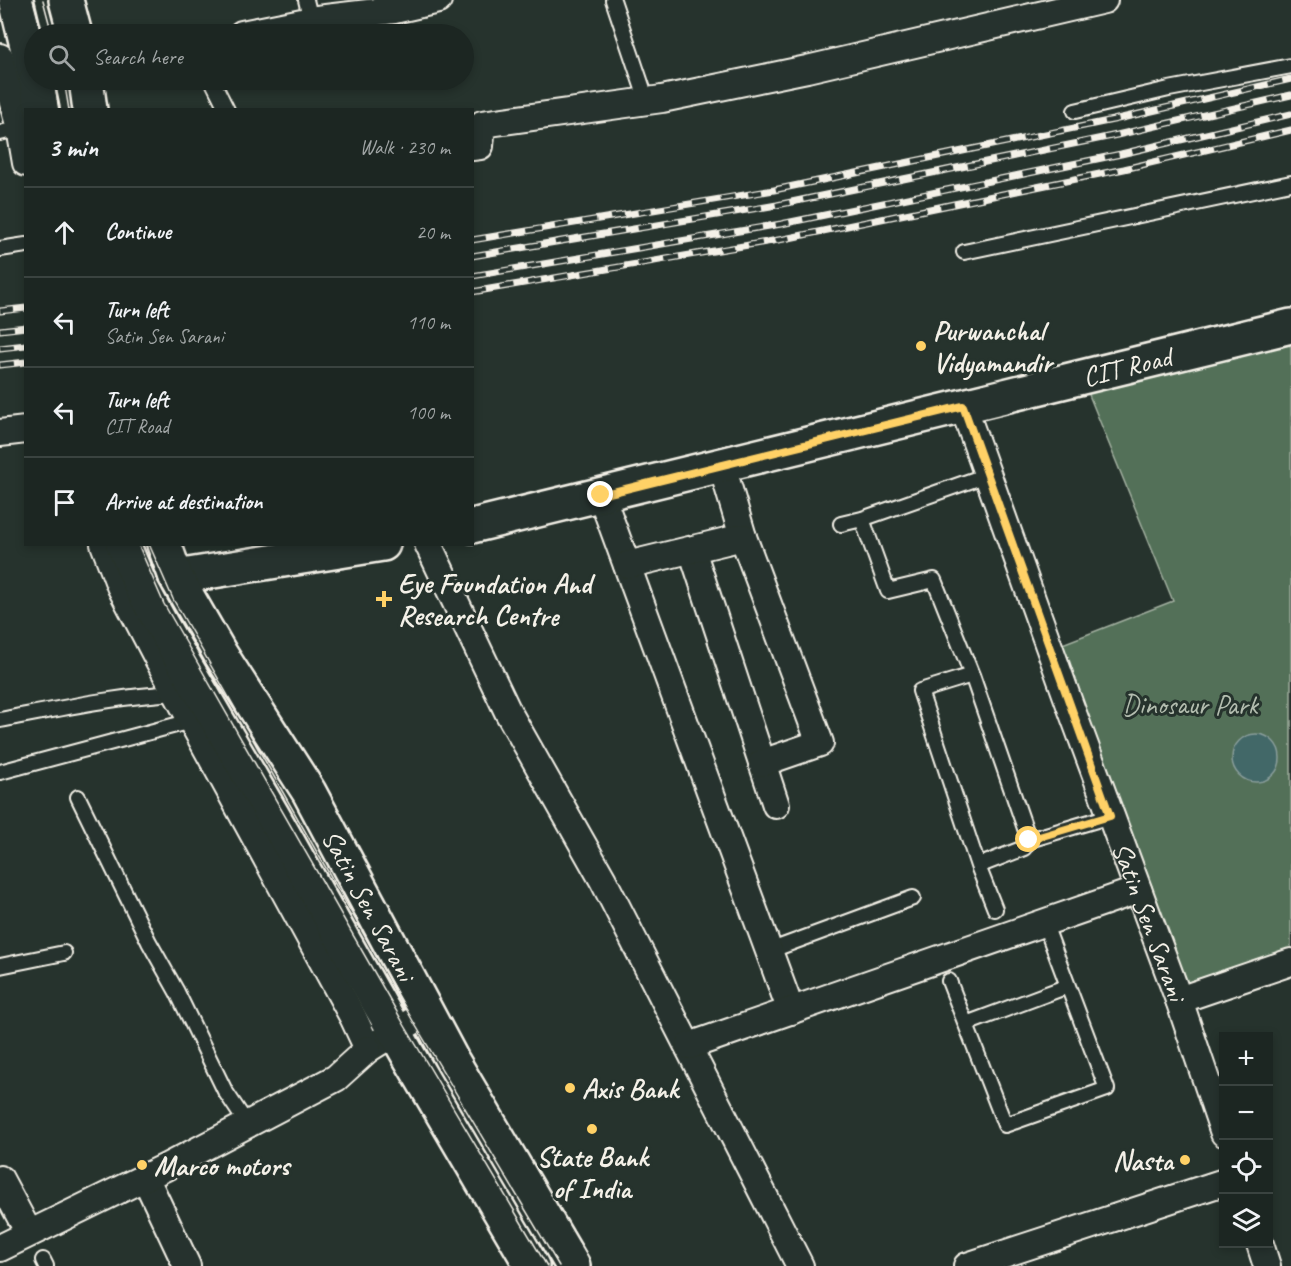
<!DOCTYPE html>
<meta charset="utf-8">
<style>
:root{--surface:#1c2622;--page:#29322f;--text:#f1f3f6;--muted:#a0a5a5;--line:#3a4340}
body{margin:0;font-family:Caveat,sans-serif;background:var(--page);color:var(--text)}
.controls{position:absolute;right:18px;bottom:18px;display:grid;overflow:hidden;border-radius:0px;box-shadow:0 3px 9px #0003}
.controls button{width:54px;height:54px;display:grid;place-items:center;padding:0;border:0;border-bottom:2px solid var(--line);background:var(--surface);color:var(--text);font:30px sans-serif}
.stop{position:absolute;width:18px;height:18px;margin:-14px;border:4px solid #ffd166;border-radius:50%;background:#fff}
.stop.end{background:#ffd166;border-color:#fff;box-shadow:0 2px 6px #0008}
.list{margin:0;padding:0;list-style:none}
h2{display:flex;justify-content:space-between;align-items:center;height:78px;margin:0;padding:0 24px;font-size:26px}
h2 small{font-size:20px;font-weight:400;color:var(--muted)}
.list li{display:grid;grid-template-columns:39px 1fr auto;gap:18px;align-items:center;box-sizing:border-box;height:90px;padding:0 24px;border-top:2px solid var(--line)}
.list b{display:block;font-size:22px;white-space:nowrap}
.list p{margin:0;font-size:20px;white-space:nowrap;color:var(--muted)}
.list em{font-size:20px;font-style:normal;color:var(--muted)}
.icon{flex:none;width:33px;height:33px;fill:none;stroke:currentColor;stroke-width:2;stroke-linecap:round;stroke-linejoin:round}
.map{position:relative;flex:none;width:1291px;height:1266px;overflow:hidden}
.search{position:absolute;background:var(--surface);box-shadow:0 3px 9px #0003;left:24px;top:24px;width:450px;height:66px;display:flex;align-items:center;gap:15px;box-sizing:border-box;padding:0 21px;border-radius:33px;color:var(--muted);font-size:22px}
.panel{position:absolute;background:var(--surface);box-shadow:0 3px 9px #0003;left:24px;top:108px;width:450px;height:438px;border-radius:0px}
.map>svg:first-child{display:block}
.green{fill:#527059;stroke:#a3b0a0;stroke-width:1.5}
.water{fill:#436768;stroke:#8a9e9b;stroke-width:1.5}
.lines{fill:none;stroke-linecap:round;stroke-linejoin:round}
.service-casing{stroke:#f4f1e8;stroke-width:18}
.minor-casing{stroke:#f4f1e8;stroke-width:30}
.tertiary-casing{stroke:#f4f1e8;stroke-width:38}
.secondary-casing{stroke:#f4f1e8;stroke-width:38}
.service{stroke:#26332d;stroke-width:14}
.minor{stroke:#26332d;stroke-width:26}
.tertiary{stroke:#26332d;stroke-width:33}
.secondary{stroke:#26332d;stroke-width:33}
.tram{stroke:#f4f1e8;stroke-width:1.5}
.rail-casing{stroke:#f4f1e8;stroke-width:7}
.rail{stroke:#26332d;stroke-width:4.5;stroke-dasharray:14;stroke-linecap:butt}
.route{stroke:#ffd166;stroke-width:8}
.poi-dot{fill:#ffd166;stroke:#26332d;stroke-width:2}
.labels{text-anchor:middle;dominant-baseline:central;stroke-width:6;stroke-linejoin:round;paint-order:stroke}
.poi-label{font-size:28px;font-weight:bold;fill:#f4f1e8;stroke:#26332d;text-anchor:start}
.street-label{font-size:28px;fill:#f4f1e8;stroke:#26332d}
.park-label{font-size:28px;fill:#b3bdaf;stroke:#26332d}
</style>
<div class="map">
<svg width="1291" height="1266" viewBox="0 0 1291 1266">
<rect width="100%" height="100%" fill="#26332d"/>
<filter id="ink" filterUnits="userSpaceOnUse"><feTurbulence type="fractalNoise" baseFrequency=".0167" numOctaves="2"/><feDisplacementMap in="SourceGraphic" scale="12" xChannelSelector="R" yChannelSelector="G"/><feConvolveMatrix kernelMatrix="1 2 1 2 8 2 1 2 1" color-interpolation-filters="sRGB"/></filter>
<g filter="url(#ink)">
<path class="green" d="M1287 336 1291 348V950L1186 987 1060 645 1173 601 1085 385Z"/>
<path class="water" d="M1232 758a24 24 0 1 1 48 0a24 24 0 1 1-48 0Z"/>
<g class="lines">
<defs>
<path id="service" d="M306 0 311 20
M613 0 647 101
M212 80 227 110
M1075 111 1169 89 1291 66
M0 133 20 128
M0 249 26 245
M964 252 1291 183
M862 519 888 591 934 580 972 675
M841 524 862 519 987 475
M0 720C58 709 117 696 176 693
M0 772 191 721
M78 797 149 942 177 992 225 1091 247 1124
M1029 840 1110 816
M978 866 1024 848 1029 840 972 675 920 691 978 866 995 909
M1044 922 1068 986
M769 951 913 898
M0 966 64 953
M949 981 1005 1125 1107 1089 1068 986 966 1024
M43 1260 46 1266"/>
<g id="minor">
<path d="M242 34 317 19 394 10 438 0"/>
<path d="M0 57 20 128 26 163"/>
<path d="M472 147 480 146 482 124 662 99 807 69 1104 0"/>
<path id="s1" d="M963 406 1071 708 1179 1000 1224 1133"/>
<path d="M0 433 26 430"/>
<path d="M722 466 743 537"/>
<path d="M601 495 791 1011"/>
<path d="M104 544 120 586 159 661 353 1017 368 1049 426 1013"/>
<path d="M428 544 508 712 603 880 800 1266"/>
<path d="M692 550 776 805"/>
<path d="M627 565 743 537 820 743 762 763"/>
<path d="M1179 1000 1291 962"/>
<path d="M689 1046 1138 890"/>
<path d="M145 1177 187 1266"/>
<path d="M0 1179 29 1233"/>
<path d="M1260 1244 1267 1266"/>
<path d="M0 1248 166 1167 336 1078 368 1049"/>
<path d="M967 1266 1224 1182"/>
</g>
<g id="tertiary">
<path id="s2" d="M472 526 1291 326"/>
<path d="M176 577 383 544"/>
</g>
<g id="secondary">
<path d="M16 0 34 75"/>
<path d="M66 0 75 34"/>
<path d="M36 80 42 110"/>
<path d="M86 80 90 110"/>
<path d="M123 544 141 587 161 624 273 816 407 1053 532 1266"/>
<path id="s3" d="M164 544 176 577 221 655 309 792 452 1060 573 1266"/>
</g>
</defs>
<use href="#service" class="service-casing"/>
<use href="#minor" class="minor-casing"/>
<use href="#tertiary" class="tertiary-casing"/>
<use href="#secondary" class="secondary-casing"/>
<use href="#service" class="service"/>
<use href="#minor" class="minor"/>
<use href="#tertiary" class="tertiary"/>
<use href="#secondary" class="secondary"/>
<path class="tram" d="M33 0 42 34
M43 0 52 34
M54 80 59 110
M64 80 69 110
M138 544 164 604 405 1026 547 1266
M149 544 173 599 413 1021 559 1266"/>
<defs>
<path id="rail" d="M472 240 774 190 1113 120 1291 79
M472 256 777 205 1117 135 1291 95
M472 276 781 224 1121 154 1291 114
M472 292 784 239 1124 169 1291 130
M0 311 26 308
M0 330 26 327
M0 348 26 345
M0 365 26 362"/>
</defs>
<use href="#rail" class="rail-casing"/>
<use href="#rail" class="rail"/>
</g>
</g>
<g class="lines" filter="url(#ink)">
<path class="route" d="M601 495 963 406 1110 816 1029 840"/>
</g>
<g class="poi-dot">
<circle cx="921" cy="346" r="6"/>
<path d="M381 590h6v6h6v6h-6v6h-6v-6h-6v-6h6z"/>
<circle cx="570" cy="1088" r="6"/>
<circle cx="592" cy="1129" r="6"/>
<circle cx="1185" cy="1160" r="6"/>
<circle cx="142" cy="1165" r="6"/>
</g>
<g class="labels">
<g class="poi-label">
<text x="933" y="330">Purwanchal<tspan x="933" dy="32">Vidyamandir</tspan></text>
<text x="398" y="583">Eye Foundation And<tspan x="398" dy="32">Research Centre</tspan></text>
<text x="582" y="1088">Axis Bank</text>
<text x="592" y="1156" text-anchor="middle">State Bank<tspan x="592" dy="32">of India</tspan></text>
<text x="1173" y="1160" text-anchor="end">Nasta</text>
<text x="154" y="1165">Marco motors</text>
</g>
<g class="street-label">
<text stroke="none"><textPath href="#s2" startOffset="674">CIT Road</textPath></text>
<text stroke="none"><textPath href="#s3" startOffset="416">Satin Sen Sarani</textPath></text>
<text stroke="none"><textPath href="#s1" startOffset="548">Satin Sen Sarani</textPath></text>
</g>
<g class="park-label">
<text x="1190" y="704">Dinosaur Park</text>
</g>
</g>
</svg>
<div class="controls">
<button>+</button>
<button>−</button>
<button><svg class="icon" aria-label="locate" viewBox="0 0 24 24"><circle cx="12" cy="12" r="6"/><path d="M12 2v4M12 18v4M2 12h4M18 12h4"/></svg></button>
<button><svg class="icon" aria-label="layers" viewBox="0 0 24 24"><path d="M12 4l9 5-9 5-9-5zM3 14l9 5 9-5"/></svg></button>
</div>
<div class="stop" style="left:1029px;top:840px"></div>
<div class="stop end" style="left:601px;top:495px"></div>
<div class="search"><svg class="icon" aria-label="search" viewBox="0 0 24 24"><circle cx="10" cy="10" r="6"/><path d="M15 15l6 6"/></svg>Search here</div>
<section class="panel">
<h2>3 min<small>Walk · 230 m</small></h2>
<ul class="list">
<li><svg class="icon" aria-label="ahead" viewBox="0 0 24 24"><path d="M12 20V5M6 11l6-6 6 6"/></svg><div><b>Continue</b></div><em>20 m</em></li>
<li><svg class="icon" aria-label="left" viewBox="0 0 24 24"><path d="M17 20v-9H6M10 6l-5 5 5 5"/></svg><div><b>Turn left</b><p>Satin Sen Sarani</p></div><em>110 m</em></li>
<li><svg class="icon" aria-label="left" viewBox="0 0 24 24"><path d="M17 20v-9H6M10 6l-5 5 5 5"/></svg><div><b>Turn left</b><p>CIT Road</p></div><em>100 m</em></li>
<li><svg class="icon" aria-label="arrive" viewBox="0 0 24 24"><path d="M6 21V4h12l-3 4 3 4H6"/></svg><div><b>Arrive at destination</b></div></li>
</ul>
</section>
</div>
